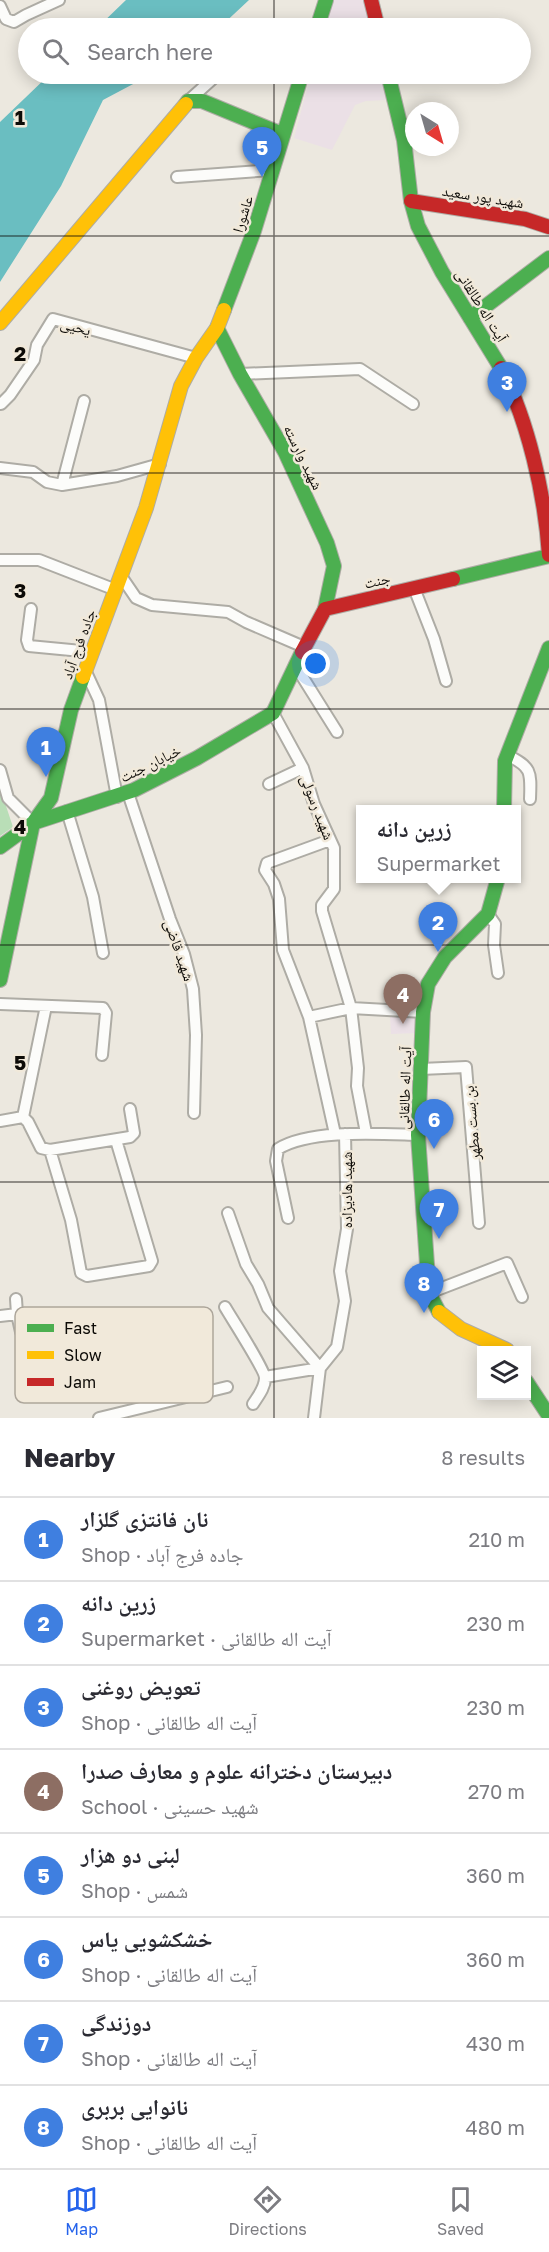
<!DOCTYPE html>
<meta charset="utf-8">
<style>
:root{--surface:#fff;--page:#f7f7f7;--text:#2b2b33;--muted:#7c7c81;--line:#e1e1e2;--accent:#2563eb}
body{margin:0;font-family:"Golos Text","Noto Naskh Arabic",sans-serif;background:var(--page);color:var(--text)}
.controls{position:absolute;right:18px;bottom:18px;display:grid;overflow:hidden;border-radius:0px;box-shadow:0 3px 15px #0003}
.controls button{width:54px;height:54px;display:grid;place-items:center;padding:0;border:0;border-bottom:2px solid var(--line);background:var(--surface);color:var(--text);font:30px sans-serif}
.compass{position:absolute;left:405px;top:102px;width:54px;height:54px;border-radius:50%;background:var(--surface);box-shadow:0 3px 15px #0003;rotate:143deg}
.you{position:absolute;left:316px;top:664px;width:21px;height:21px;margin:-15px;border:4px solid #fff;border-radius:50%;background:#1a73e8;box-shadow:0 0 0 9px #1a73e833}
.badge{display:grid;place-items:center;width:39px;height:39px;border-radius:50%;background:var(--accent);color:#fff;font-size:20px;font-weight:700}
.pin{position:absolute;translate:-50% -50px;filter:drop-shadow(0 2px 3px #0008)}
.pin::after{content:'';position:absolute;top:32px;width:21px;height:18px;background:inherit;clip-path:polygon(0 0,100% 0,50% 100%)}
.popup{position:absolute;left:356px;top:805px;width:165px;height:78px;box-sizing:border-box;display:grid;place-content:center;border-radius:0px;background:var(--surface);filter:drop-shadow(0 2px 4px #0005);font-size:20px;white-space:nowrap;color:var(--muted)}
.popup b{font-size:22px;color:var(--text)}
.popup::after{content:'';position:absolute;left:50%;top:100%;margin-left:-12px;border:12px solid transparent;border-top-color:var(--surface)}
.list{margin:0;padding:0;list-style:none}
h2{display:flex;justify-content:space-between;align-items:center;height:78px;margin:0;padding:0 24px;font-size:26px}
h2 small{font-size:20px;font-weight:400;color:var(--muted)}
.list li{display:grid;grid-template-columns:39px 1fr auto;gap:18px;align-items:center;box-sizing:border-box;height:84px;padding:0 24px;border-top:2px solid var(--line)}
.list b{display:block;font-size:22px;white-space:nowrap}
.list p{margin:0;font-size:20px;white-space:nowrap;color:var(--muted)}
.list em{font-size:20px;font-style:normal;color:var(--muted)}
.icon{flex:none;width:33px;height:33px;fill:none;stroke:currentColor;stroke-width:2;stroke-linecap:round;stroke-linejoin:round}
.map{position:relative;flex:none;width:549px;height:1418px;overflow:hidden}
.search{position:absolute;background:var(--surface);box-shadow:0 3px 15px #0003;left:18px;right:18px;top:18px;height:66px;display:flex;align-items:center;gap:15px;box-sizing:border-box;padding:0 21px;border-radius:33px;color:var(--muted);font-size:22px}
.sheet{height:750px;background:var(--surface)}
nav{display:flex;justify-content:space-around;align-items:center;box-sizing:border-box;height:84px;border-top:2px solid var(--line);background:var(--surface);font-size:16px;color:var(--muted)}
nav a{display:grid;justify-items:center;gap:3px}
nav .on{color:var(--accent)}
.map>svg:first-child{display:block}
.education{fill:#ebe0e6}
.green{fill:#b9deb7}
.water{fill:#6abec1}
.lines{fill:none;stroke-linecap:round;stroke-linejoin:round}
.street-casing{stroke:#aeaca5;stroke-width:14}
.fast-casing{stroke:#aeaca5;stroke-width:16}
.slow-casing{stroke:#aeaca5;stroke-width:16}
.jam-casing{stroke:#aeaca5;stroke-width:16}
.street{stroke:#fcfcfa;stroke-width:10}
.fast{stroke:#4caf50;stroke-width:14}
.slow{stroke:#ffc107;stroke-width:14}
.jam{stroke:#c62828;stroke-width:14}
.grid{fill:none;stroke:#0d0b07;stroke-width:1.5;stroke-opacity:0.55}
.labels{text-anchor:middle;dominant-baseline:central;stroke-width:5;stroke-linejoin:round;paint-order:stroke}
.street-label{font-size:15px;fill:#0d0b07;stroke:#f1e9da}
.key{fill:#f1e9da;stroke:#ada69b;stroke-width:1.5}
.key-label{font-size:16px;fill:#0d0b07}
.grid-label{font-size:20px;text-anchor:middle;font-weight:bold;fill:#0d0b07;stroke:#f1e9da;stroke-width:5;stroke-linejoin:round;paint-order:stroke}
</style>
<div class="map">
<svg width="549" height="1418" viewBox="0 0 549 1418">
<rect width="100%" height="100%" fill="#ece8df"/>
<path class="education" d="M334 0H366L371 28H325Z
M311 74H381L387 100 366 101 355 105 332 150 294 138Z
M416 1014 417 1033 391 1034 390 1015Z"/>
<path class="green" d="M0 788 13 827 0 836Z"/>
<path class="water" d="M126 0H249L219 28H97Z
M50 74H152L103 100 61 186 0 282V122Z"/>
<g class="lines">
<defs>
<path id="street" d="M0 6 6 19 14 22 26 15 59 0
M188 101 218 74
M177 177 272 170
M240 374 360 369 413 404
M1 404 10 395 34 360 37 345 53 319 196 358
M0 468 33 472 47 482 62 485 117 476 160 464
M62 485 84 401
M0 560H39L116 590
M121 576 136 598 152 605 228 612 246 622 304 647
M414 588 434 639 446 681
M31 609 27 640 29 646 92 652
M295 665 337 732
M85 670 99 700 117 797
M273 713 303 768 314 804 334 848V889L322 905V911L351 1008 358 1068 357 1086 366 1133
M507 755C532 767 531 772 530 799
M0 770 8 798 33 823
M269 784 303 768
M128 793 170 919 184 954 193 989 196 1035 194 1113
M67 811 93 897 103 953
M330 840 267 863 265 870 274 884 279 899 283 950 309 1017 335 1134
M488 914 495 924 494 945 498 973
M0 1004 103 1008 106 1013 102 1055
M309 1017 351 1008 423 1012
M421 1069 466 1067 479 1223
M23 1117 46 1006
M0 1121 23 1117 28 1122 41 1148 50 1150 130 1137 134 1133 130 1109
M50 1150 71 1220 81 1273 87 1276 149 1266 152 1261 116 1140
M228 1213 246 1264 258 1284 268 1308 320 1368 265 1377
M288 1218 276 1161 278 1149C310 1129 380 1134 418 1135
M429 1293 507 1263 522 1297
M225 1307C232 1319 265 1370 265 1378 265 1388 258 1396 253 1404
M17 1314 21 1332
M0 1316 17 1314 16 1299
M99 1418 227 1387
M314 1418 320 1368 337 1347 345 1301 340 1271 347 1229 345 1134"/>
<path id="fast" d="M317 28 326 0
M388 74 404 140 411 201 418 226 442 272 501 368
M186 104 188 101H202L282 134
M224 310 254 231 302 74
M470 318 549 258
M217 328 240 374 285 452 327 543 334 566 325 609
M453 579 549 556
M504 810 505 761 549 648
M0 847 33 823 134 790 197 758 273 713 302 652
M0 980 33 823 51 798 71 710 83 677
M439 1312 429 1293 418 1135 423 1012 428 984 445 957 488 914 498 878
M526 1381 549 1416"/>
<path id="slow" d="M0 323 186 104
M83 677 146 508 181 386 196 358 217 328 224 310
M439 1312 461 1329 507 1350"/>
<path id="jam" d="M371 0 378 28
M411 201 525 219 549 227
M501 368C528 421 545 495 549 555
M302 652 325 609 453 579"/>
</defs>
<use href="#street" class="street-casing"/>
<use href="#fast" class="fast-casing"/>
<use href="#slow" class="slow-casing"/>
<use href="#jam" class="jam-casing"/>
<use href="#street" class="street"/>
<use href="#fast" class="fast"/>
<use href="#slow" class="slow"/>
<use href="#jam" class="jam"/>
</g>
<path class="grid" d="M274 0V28M274 74V1418M0 236H549M0 473H549M0 709H549M0 945H549M0 1182H549"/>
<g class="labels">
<g class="street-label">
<text transform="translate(483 196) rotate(9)">شهید پور سعید</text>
<text transform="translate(242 214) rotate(-73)">عاشورا</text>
<text transform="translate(482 305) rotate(58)">آیت اله طالقانی</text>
<text transform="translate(76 326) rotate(15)">یحیی</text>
<text transform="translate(304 457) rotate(64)">شهید وارسته</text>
<text transform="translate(377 580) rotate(-13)">جنت</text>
<text transform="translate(78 644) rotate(-70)">جاده فرج آباد</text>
<text transform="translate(150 763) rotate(-26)">خیابان جنت</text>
<text transform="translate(318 807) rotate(69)">شهید رسولی</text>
<text transform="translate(180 950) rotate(71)">شهید قاضی</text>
<text transform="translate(404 1088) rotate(-88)">آیت اله طالقانی</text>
<text transform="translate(471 1123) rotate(-95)">بن بست مطهر</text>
<text transform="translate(346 1190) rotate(-90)">شهید هادیزاده</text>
</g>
</g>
<rect x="15" y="1307" width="198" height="96" rx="9" class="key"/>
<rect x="27" y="1324" width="27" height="8" fill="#4caf50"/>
<rect x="27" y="1351" width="27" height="8" fill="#ffc107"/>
<rect x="27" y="1378" width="27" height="8" fill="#c62828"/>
<g class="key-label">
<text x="64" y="1334">Fast</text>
<text x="64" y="1361">Slow</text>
<text x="64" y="1388">Jam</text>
</g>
<g class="grid-label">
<text x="20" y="125">1</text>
<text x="20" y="361">2</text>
<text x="20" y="598">3</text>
<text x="20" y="834">4</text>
<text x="20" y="1070">5</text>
</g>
</svg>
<div class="controls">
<button><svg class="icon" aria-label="layers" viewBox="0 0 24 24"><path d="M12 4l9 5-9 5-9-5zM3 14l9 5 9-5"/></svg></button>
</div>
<svg class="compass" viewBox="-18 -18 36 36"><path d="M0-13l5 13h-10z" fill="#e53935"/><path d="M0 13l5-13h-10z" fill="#7c7c81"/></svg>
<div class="you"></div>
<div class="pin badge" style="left:46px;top:777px;background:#3f7fe0">1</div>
<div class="pin badge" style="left:438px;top:952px;background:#3f7fe0">2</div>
<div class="popup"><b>زرین دانه</b>Supermarket</div>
<div class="pin badge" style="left:507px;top:412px;background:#3f7fe0">3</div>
<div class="pin badge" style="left:403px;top:1024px;background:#8d6e63">4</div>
<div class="pin badge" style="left:262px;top:177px;background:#3f7fe0">5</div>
<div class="pin badge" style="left:434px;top:1149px;background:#3f7fe0">6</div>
<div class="pin badge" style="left:439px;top:1239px;background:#3f7fe0">7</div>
<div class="pin badge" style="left:424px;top:1313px;background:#3f7fe0">8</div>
<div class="search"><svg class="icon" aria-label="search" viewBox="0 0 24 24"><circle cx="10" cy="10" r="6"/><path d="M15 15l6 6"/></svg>Search here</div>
</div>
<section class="sheet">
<h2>Nearby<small>8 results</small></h2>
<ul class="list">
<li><span class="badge" style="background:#3f7fe0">1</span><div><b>نان فانتزی گلزار</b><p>Shop · جاده فرج آباد</p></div><em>210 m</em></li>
<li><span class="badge" style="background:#3f7fe0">2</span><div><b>زرین دانه</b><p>Supermarket · آیت اله طالقانی</p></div><em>230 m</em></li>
<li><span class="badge" style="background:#3f7fe0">3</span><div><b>تعویض روغنی</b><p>Shop · آیت اله طالقانی</p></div><em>230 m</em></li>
<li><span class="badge" style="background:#8d6e63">4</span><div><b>دبیرستان دخترانه علوم و معارف صدرا</b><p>School · شهید حسینی</p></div><em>270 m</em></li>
<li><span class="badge" style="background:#3f7fe0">5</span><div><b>لبنی دو هزار</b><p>Shop · شمس</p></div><em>360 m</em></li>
<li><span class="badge" style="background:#3f7fe0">6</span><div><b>خشکشویی یاس</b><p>Shop · آیت اله طالقانی</p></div><em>360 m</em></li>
<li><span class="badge" style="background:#3f7fe0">7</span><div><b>دوزندگی</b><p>Shop · آیت اله طالقانی</p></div><em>430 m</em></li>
<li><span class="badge" style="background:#3f7fe0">8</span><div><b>نانوایی بربری</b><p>Shop · آیت اله طالقانی</p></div><em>480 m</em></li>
</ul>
</section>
<nav>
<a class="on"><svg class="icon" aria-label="map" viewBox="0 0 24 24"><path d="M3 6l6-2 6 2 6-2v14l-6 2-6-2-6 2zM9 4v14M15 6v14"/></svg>Map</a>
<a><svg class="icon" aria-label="directions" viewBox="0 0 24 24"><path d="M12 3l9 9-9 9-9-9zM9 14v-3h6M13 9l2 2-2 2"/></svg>Directions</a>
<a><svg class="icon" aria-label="saved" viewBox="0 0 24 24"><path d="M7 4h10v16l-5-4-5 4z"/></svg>Saved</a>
</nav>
